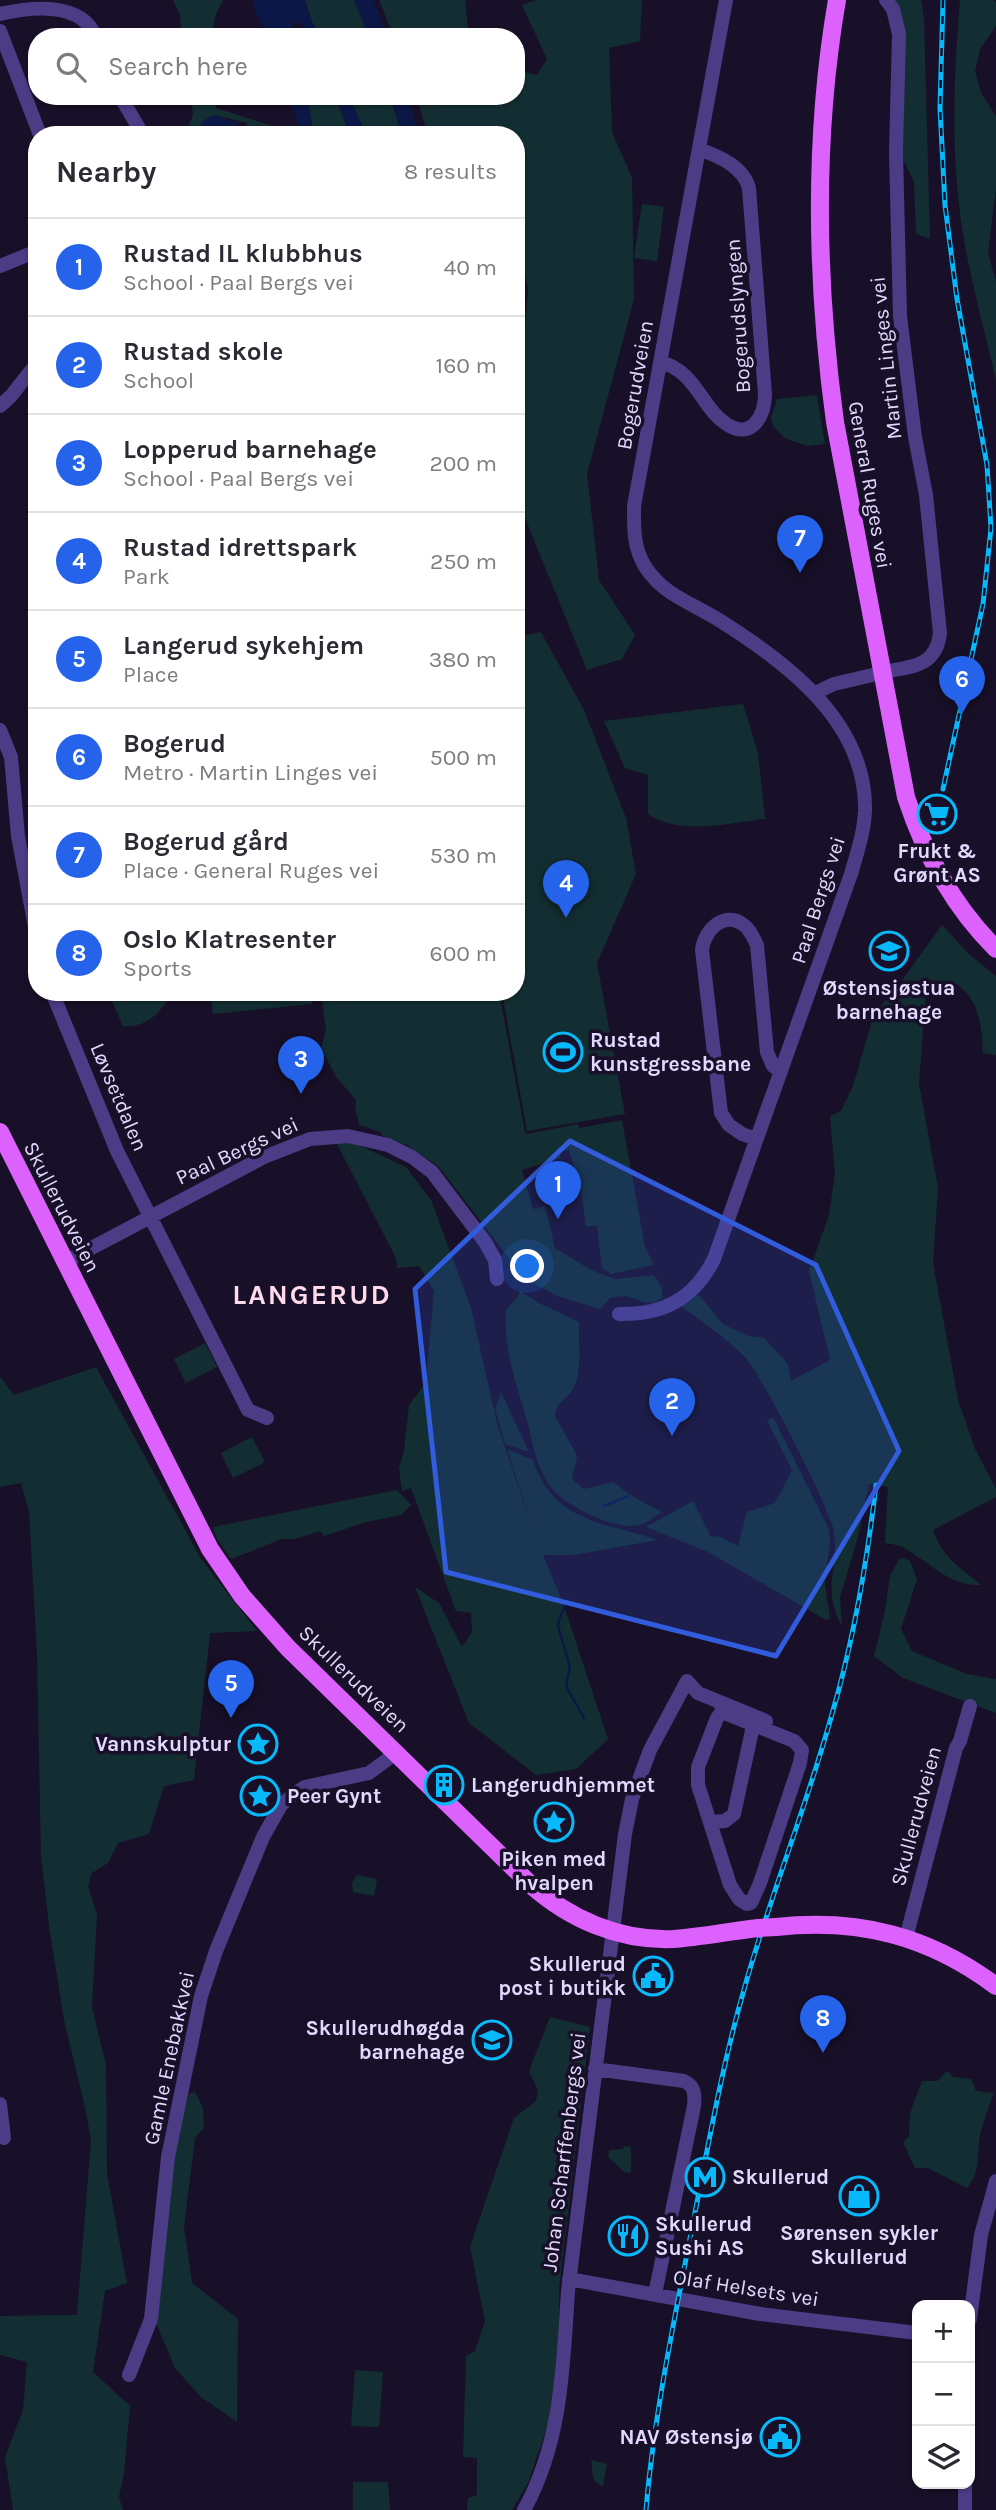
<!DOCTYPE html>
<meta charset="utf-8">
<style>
:root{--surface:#fff;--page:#f2f2f3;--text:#2b2b33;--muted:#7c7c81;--line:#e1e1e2;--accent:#2563eb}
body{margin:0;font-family:Karla,sans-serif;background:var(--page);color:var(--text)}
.controls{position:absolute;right:21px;bottom:21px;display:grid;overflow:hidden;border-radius:14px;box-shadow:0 2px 5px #0004}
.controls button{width:63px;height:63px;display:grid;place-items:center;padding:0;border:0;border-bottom:2px solid var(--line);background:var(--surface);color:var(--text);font:35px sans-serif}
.you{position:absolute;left:528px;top:1267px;width:24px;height:24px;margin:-18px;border:5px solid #fff;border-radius:50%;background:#1a73e8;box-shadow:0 0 0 10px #1a73e833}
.badge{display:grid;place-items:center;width:46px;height:46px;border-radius:50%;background:var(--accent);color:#fff;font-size:23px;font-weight:700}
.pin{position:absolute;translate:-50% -58px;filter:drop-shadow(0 2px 4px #0008)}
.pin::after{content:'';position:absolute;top:37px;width:24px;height:21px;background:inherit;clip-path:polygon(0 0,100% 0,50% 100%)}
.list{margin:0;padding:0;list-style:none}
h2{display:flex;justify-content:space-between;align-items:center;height:91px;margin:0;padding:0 28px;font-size:30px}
h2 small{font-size:23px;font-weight:400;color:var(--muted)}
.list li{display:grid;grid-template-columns:46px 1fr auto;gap:21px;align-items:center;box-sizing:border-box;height:98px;padding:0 28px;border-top:2px solid var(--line)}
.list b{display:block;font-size:26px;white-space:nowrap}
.list p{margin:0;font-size:23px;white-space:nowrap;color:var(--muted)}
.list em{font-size:23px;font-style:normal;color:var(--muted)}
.icon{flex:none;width:38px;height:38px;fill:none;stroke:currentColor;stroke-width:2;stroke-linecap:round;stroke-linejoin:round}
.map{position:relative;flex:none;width:996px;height:2510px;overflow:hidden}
.search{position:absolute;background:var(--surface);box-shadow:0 2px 5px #0004;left:28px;top:28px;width:497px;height:77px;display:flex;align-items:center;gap:18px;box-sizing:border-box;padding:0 24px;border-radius:28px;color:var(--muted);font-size:26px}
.panel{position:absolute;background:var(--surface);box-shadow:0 2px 5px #0004;left:28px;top:126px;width:497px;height:875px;border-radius:28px}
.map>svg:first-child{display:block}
.green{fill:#132e32}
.water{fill:#0b1746}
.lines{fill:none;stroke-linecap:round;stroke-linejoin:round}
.stream{stroke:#0b1746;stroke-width:2.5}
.minor{stroke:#4c3c86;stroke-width:14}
.major{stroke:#dd61fc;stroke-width:18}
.rail-casing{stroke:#07b9fb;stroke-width:5}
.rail{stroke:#181028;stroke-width:2.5;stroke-dasharray:8;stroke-linecap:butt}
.major-bridge{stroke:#dd61fc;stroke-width:18}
.marked{fill:#315cdc;fill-opacity:0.2;stroke:#315cdc;stroke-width:5;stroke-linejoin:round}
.labels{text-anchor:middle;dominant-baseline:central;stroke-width:7;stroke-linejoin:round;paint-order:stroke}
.street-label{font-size:21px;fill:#e3d8fe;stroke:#181028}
.poi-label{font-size:21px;font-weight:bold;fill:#e3d8fe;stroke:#181028;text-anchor:start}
.district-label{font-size:28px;font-weight:bold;letter-spacing:2px;fill:#fedaeb;stroke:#181028}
</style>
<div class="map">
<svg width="996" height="2510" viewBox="0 0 996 2510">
<rect width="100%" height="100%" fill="#181028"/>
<path class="green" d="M173 0H223L216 14 211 37H182L180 15Z
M305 0H354L369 37H321L312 22Z
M379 0H465L469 37H394Z
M536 0H642L640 41 609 48 612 132 632 178 634 299 587 474 599 580 635 635 622 659 587 670 525 518 521 475H516V353L523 350 528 289 516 232V135H428L416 96H516V70L537 75 547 59 522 5Z
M894 0H921L924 19 930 239 916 234 914 181 903 159 904 30Z
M960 0H994L996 3V26L980 49 975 71 981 93 996 116V188L988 253 996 282V380C986 337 974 293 966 250 950 169 953 82 960 0Z
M191 96H213L216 108 282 129V135H243L247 123 214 115 202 122 200 135H185L193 115Z
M307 96H335L350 135H314Z
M349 96H390L402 135H366Z
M642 204 664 207 657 261 634 258Z
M817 395 825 444 807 446 785 438 773 426 771 418 777 399Z
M541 632 584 710 626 818 636 874 597 963 625 1114 527 1131 502 992H516V637Z
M743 704 758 753 765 819C729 823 680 836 648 814V775L625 768 604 721Z
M942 925 970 955 996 976V1055L983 1053C982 1026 979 996 953 982L926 992 919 1083 938 1188 933 1263 958 1400 975 1449 996 1489V1497L933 1530C944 1560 958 1565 981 1585 951 1587 930 1563 906 1549 900 1545 892 1544 885 1543L888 1487 869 1484 858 1537 840 1597 842 1626C821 1589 839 1568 834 1532 831 1510 760 1371 744 1356 725 1337 702 1322 681 1306L698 1294 723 1324 748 1336 764 1338 788 1364 791 1381 830 1360 809 1271 829 1215 835 1174 830 1116 841 1111 853 1086 874 1014 898 986Z
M108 992H174C160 1011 149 1028 123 1026Z
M211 992H312V1004L213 1014Z
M321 992H499L525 1132 527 1134 578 1124 579 1128 622 1120 645 1247 654 1265 611 1274 602 1268 597 1226H586L582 1196 569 1150 559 1152 561 1158 522 1170 533 1209 545 1206 555 1248 591 1270 615 1279 654 1275 661 1286 663 1298C646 1308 645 1301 629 1297 624 1295 616 1297 610 1298L600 1309 557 1296 525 1279 439 1167 407 1145 381 1135V1132L359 1125 355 1107 356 1100 337 1078 321 1049 326 1030Z
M336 1142 354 1143 406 1167 431 1200 471 1308 497 1423 537 1542 507 1449 533 1460C555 1524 603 1521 657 1540L574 1555H543L563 1603 608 1739 576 1769 536 1775 469 1723 415 1587 439 1603 462 1647 472 1632 471 1613 456 1611 411 1488 402 1491 399 1468 404 1451 409 1405 426 1382 434 1291 419 1266 397 1268 396 1258Z
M520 1291 541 1304 579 1322C578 1343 583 1370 573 1389 567 1400 555 1403 555 1416L577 1456 572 1479 584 1489 613 1482 635 1498 662 1512C655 1516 647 1524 639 1525 614 1531 563 1505 549 1485 537 1467 533 1445 528 1424 517 1385 503 1351 506 1310L518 1296Z
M205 1343 217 1367 186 1383 174 1359Z
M96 1367 201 1559 257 1631 210 1633 194 1780 164 1786 149 1834 118 1843 108 1863 92 1873 88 1886 97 1915 92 2007 106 2065 107 2174 127 2283 105 2291 93 2372 130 2406 124 2473 119 2497 123 2510H13L5 2457 23 2410 27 2362 0 2355V2316L77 2315 91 2140 85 2107 64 2020 49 1926 41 1856 37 1653 29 1511 21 1483 0 1487V1377L14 1395Z
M501 1392 529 1452 505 1444 495 1409Z
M773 1417 829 1529 830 1541 825 1583 830 1618 826 1620 708 1552 646 1527 693 1501 711 1537 718 1536 738 1546 747 1512 775 1503 792 1470 767 1421Z
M252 1437 265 1462 233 1478 221 1453Z
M397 1490 411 1505 401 1515 366 1522 324 1536 320 1531 295 1539H282L231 1559 217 1539 213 1527Z
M903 1558 910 1561 917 1579 901 1629 912 1651 967 1674 996 1679V1713L903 1678 874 1656 885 1611 890 1576 899 1559Z
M357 1875 377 1879 374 1896 353 1892 352 1883Z
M550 2017 590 2027 559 2289 560 2341 553 2410 528 2483 512 2510H467L468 2498 477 2495V2458L463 2457 466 2356 475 2351 485 2321 470 2247 514 2118 536 2101 538 2090 529 2071Z
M947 2071 953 2077 971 2079 976 2091 994 2093C989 2107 983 2121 980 2135 976 2155 982 2170 967 2188L928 2168H915L903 2142 909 2136 910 2113 922 2081H937Z
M195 2092 203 2108 204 2128 195 2138 184 2227 192 2283 238 2319 237 2422 201 2397 175 2368 154 2318 174 2142 189 2094Z
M624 2146 631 2147V2173L624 2172 608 2157 609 2150 623 2149Z
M355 2370 383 2372 379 2427 351 2426Z
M591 2460 607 2464 603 2486C589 2482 594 2471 591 2460Z
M353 2482H388L390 2510H353Z"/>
<path class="water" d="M253 0H305L312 22 321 37H308L302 25 296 21 293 24 291 37H268C262 24 254 14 253 0Z
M354 0H374L387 37H369Z
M291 96H307L314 135H301L296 115 291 108Z
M335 96H349L366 135H350Z
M390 96H407L420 135H402Z
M214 115 237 123 240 129 238 135H200L202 122Z"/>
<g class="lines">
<path class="stream" d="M604 1506 628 1496
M569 1598 559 1619 558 1626 570 1667 566 1686 584 1718"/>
<path class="minor" d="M0 14C31 7 81 1 96 37
M0 31 40 135
M120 96 143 135
M0 266 37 251
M660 362C697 371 701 409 728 425 752 440 765 415 765 394L749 188C743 166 718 156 699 149
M0 406 11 396 37 363
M881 672C910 667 936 668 940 633L926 495 915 437 900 316 896 152 899 34 893 9 886 0
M815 693 834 684 881 673
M0 730 11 757 18 836 37 938
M52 992 117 1151 248 1410 267 1418
M756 1139 742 1134 729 1125 721 1113 702 950C704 930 725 909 745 926 751 931 754 939 757 945L767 1052 773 1066 781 1071
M65 1262 264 1157 310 1139 348 1136 388 1145 412 1157 432 1172 485 1242 495 1260 497 1279
M619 1314C663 1315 694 1299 714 1259L851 874C857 853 864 833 865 811 867 722 786 662 719 620 692 603 665 596 646 568 633 548 634 528 634 506L726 0
M721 1703 722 1712 717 1718 698 1767V1785L730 1885 739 1899 747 1904 751 1903 760 1883 800 1763 802 1750 794 1741 722 1712
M710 1822 725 1821 734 1814 753 1726
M906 1938 956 1748 960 1741 970 1706
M595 2069 684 2081C695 2086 695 2095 694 2106L655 2294
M0 2104 4 2138
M569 2279 760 2314 917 2333
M970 2319 981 2235 996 2181
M129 2375 151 2319 168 2157 201 1996 216 1951 263 1837 281 1805 294 1794 305 1787 369 1773 396 1753
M524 2510C562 2441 563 2367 568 2291L625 1834 632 1799 650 1750 687 1681 698 1693 766 1721
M965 2510V2484"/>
<path class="major" d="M837 0C813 139 816 282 835 422L906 797C925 855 953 906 996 949
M0 1132 210 1549 242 1596 288 1648 530 1884C569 1919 619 1941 673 1939 701 1937 730 1931 759 1928
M776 1927C859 1918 929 1936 996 1986"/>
<defs>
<path id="rail" d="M943 0 940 108 945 205 957 299 987 465 991 528 983 604 943 789
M646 2510C654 2415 674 2322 692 2228 708 2147 722 2065 745 1986 771 1894 807 1805 832 1714 854 1639 867 1562 876 1485"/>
</defs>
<use href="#rail" class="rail-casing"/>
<use href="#rail" class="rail"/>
<path class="major-bridge" d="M759 1928 776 1927"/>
</g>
<path class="marked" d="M570 1141 816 1265 899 1451 776 1656 446 1572 415 1289Z"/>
<defs>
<symbol id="supermarket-ring" viewBox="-11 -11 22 22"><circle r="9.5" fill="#181028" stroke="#07b9fb" stroke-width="1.5"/><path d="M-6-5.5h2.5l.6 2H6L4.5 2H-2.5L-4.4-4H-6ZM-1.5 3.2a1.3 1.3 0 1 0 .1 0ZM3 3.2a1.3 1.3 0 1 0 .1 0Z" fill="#07b9fb"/></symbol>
<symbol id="school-ring" viewBox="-11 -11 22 22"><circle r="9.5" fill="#181028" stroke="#07b9fb" stroke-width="1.5"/><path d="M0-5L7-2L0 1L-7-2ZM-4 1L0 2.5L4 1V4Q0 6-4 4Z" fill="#07b9fb"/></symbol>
<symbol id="stadium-ring" viewBox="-11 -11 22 22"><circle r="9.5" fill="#181028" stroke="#07b9fb" stroke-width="1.5"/><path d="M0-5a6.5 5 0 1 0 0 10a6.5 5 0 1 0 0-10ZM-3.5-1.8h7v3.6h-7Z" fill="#07b9fb"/></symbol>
<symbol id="sight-ring" viewBox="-11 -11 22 22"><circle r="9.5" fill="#181028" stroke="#07b9fb" stroke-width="1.5"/><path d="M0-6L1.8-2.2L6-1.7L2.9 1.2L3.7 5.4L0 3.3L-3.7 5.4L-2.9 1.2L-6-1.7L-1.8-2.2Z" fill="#07b9fb"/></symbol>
<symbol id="building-ring" viewBox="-11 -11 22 22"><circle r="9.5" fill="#181028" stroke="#07b9fb" stroke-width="1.5"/><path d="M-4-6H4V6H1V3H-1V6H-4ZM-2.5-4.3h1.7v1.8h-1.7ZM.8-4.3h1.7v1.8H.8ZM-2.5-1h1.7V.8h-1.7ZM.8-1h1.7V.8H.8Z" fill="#07b9fb"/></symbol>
<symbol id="civic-ring" viewBox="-11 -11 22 22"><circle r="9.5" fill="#181028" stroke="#07b9fb" stroke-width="1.5"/><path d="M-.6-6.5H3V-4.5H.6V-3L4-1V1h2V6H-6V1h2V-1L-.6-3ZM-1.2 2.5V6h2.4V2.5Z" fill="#07b9fb"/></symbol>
<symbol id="metro-ring" viewBox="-11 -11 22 22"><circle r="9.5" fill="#181028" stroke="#07b9fb" stroke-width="1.5"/><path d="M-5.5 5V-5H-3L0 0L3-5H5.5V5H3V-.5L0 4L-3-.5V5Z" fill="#07b9fb"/></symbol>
<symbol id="shop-ring" viewBox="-11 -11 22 22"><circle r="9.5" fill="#181028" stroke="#07b9fb" stroke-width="1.5"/><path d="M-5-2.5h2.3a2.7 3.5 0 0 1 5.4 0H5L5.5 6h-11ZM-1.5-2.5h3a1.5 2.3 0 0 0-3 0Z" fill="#07b9fb"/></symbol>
<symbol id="restaurant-ring" viewBox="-11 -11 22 22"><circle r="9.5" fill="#181028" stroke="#07b9fb" stroke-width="1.5"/><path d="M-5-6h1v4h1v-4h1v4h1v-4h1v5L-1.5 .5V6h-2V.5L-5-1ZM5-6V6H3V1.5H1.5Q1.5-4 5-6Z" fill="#07b9fb"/></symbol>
</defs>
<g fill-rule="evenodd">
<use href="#supermarket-ring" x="915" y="792" width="44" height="44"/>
<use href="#school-ring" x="867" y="929" width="44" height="44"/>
<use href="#stadium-ring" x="541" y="1030" width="44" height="44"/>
<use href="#sight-ring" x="236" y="1722" width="44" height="44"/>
<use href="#building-ring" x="422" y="1763" width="44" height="44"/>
<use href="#sight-ring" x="238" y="1774" width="44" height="44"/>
<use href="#sight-ring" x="532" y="1800" width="44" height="44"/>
<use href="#civic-ring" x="631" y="1954" width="44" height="44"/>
<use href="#school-ring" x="470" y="2018" width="44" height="44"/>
<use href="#metro-ring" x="683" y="2155" width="44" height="44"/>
<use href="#shop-ring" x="837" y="2174" width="44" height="44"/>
<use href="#restaurant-ring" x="606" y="2214" width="44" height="44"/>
<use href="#civic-ring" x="758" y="2415" width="44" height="44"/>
</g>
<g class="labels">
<g class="street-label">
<text transform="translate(738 316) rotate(-94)">Bogerudslyngen</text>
<text transform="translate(886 358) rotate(-96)">Martin Linges vei</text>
<text transform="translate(635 385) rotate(-80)">Bogerudveien</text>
<text transform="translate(870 485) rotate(80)">General Ruges vei</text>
<text transform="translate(818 900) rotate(-72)">Paal Bergs vei</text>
<text transform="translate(119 1097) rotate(67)">Løvsetdalen</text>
<text transform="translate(237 1151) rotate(-25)">Paal Bergs vei</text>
<text transform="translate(62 1207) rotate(63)">Skullerudveien</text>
<text transform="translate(354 1679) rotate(44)">Skullerudveien</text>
<text transform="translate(916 1816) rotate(-75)">Skullerudveien</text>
<text transform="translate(169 2058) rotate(-78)">Gamle Enebakkvei</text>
<text transform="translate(564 2152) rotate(-83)">Johan Scharffenbergs vei</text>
<text transform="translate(746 2288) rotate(9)">Olaf Helsets vei</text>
</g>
<g class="poi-label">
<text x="937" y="851" text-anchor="middle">Frukt &amp;<tspan x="937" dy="24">Grønt AS</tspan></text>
<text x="889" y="988" text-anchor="middle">Østensjøstua<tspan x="889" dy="24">barnehage</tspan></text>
<text x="590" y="1040">Rustad<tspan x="590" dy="24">kunstgressbane</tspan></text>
<text x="231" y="1744" text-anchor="end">Vannskulptur</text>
<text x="471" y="1785">Langerudhjemmet</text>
<text x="287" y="1796">Peer Gynt</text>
<text x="554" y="1859" text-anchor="middle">Piken med<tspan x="554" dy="24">hvalpen</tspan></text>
<text x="626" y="1964" text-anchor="end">Skullerud<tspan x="626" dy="24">post i butikk</tspan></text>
<text x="465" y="2028" text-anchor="end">Skullerudhøgda<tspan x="465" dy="24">barnehage</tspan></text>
<text x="732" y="2177">Skullerud</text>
<text x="655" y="2224">Skullerud<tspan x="655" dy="24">Sushi AS</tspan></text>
<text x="859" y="2233" text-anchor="middle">Sørensen sykler<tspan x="859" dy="24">Skullerud</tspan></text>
<text x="753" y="2437" text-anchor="end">NAV Østensjø</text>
</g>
<g class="district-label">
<text x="312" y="1294">LANGERUD</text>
</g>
</g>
</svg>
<div class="controls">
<button>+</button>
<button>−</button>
<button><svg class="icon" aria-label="layers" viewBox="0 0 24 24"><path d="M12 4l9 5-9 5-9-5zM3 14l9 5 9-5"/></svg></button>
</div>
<div class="you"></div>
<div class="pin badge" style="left:558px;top:1219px">1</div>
<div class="pin badge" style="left:672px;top:1436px">2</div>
<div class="pin badge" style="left:301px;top:1094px">3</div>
<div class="pin badge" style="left:566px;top:918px">4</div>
<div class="pin badge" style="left:231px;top:1718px">5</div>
<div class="pin badge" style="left:962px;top:714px">6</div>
<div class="pin badge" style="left:800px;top:573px">7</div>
<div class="pin badge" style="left:823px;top:2053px">8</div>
<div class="search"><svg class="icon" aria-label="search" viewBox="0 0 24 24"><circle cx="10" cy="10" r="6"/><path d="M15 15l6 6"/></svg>Search here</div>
<section class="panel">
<h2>Nearby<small>8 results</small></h2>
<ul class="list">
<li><span class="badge">1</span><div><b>Rustad IL klubbhus</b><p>School · Paal Bergs vei</p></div><em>40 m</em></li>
<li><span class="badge">2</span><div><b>Rustad skole</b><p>School</p></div><em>160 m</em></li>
<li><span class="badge">3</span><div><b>Lopperud barnehage</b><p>School · Paal Bergs vei</p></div><em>200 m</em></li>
<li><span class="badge">4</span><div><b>Rustad idrettspark</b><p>Park</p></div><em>250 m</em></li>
<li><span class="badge">5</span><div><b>Langerud sykehjem</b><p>Place</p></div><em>380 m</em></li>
<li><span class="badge">6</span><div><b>Bogerud</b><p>Metro · Martin Linges vei</p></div><em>500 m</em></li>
<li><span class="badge">7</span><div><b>Bogerud gård</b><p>Place · General Ruges vei</p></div><em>530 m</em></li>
<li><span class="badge">8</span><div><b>Oslo Klatresenter</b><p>Sports</p></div><em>600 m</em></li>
</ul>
</section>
</div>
